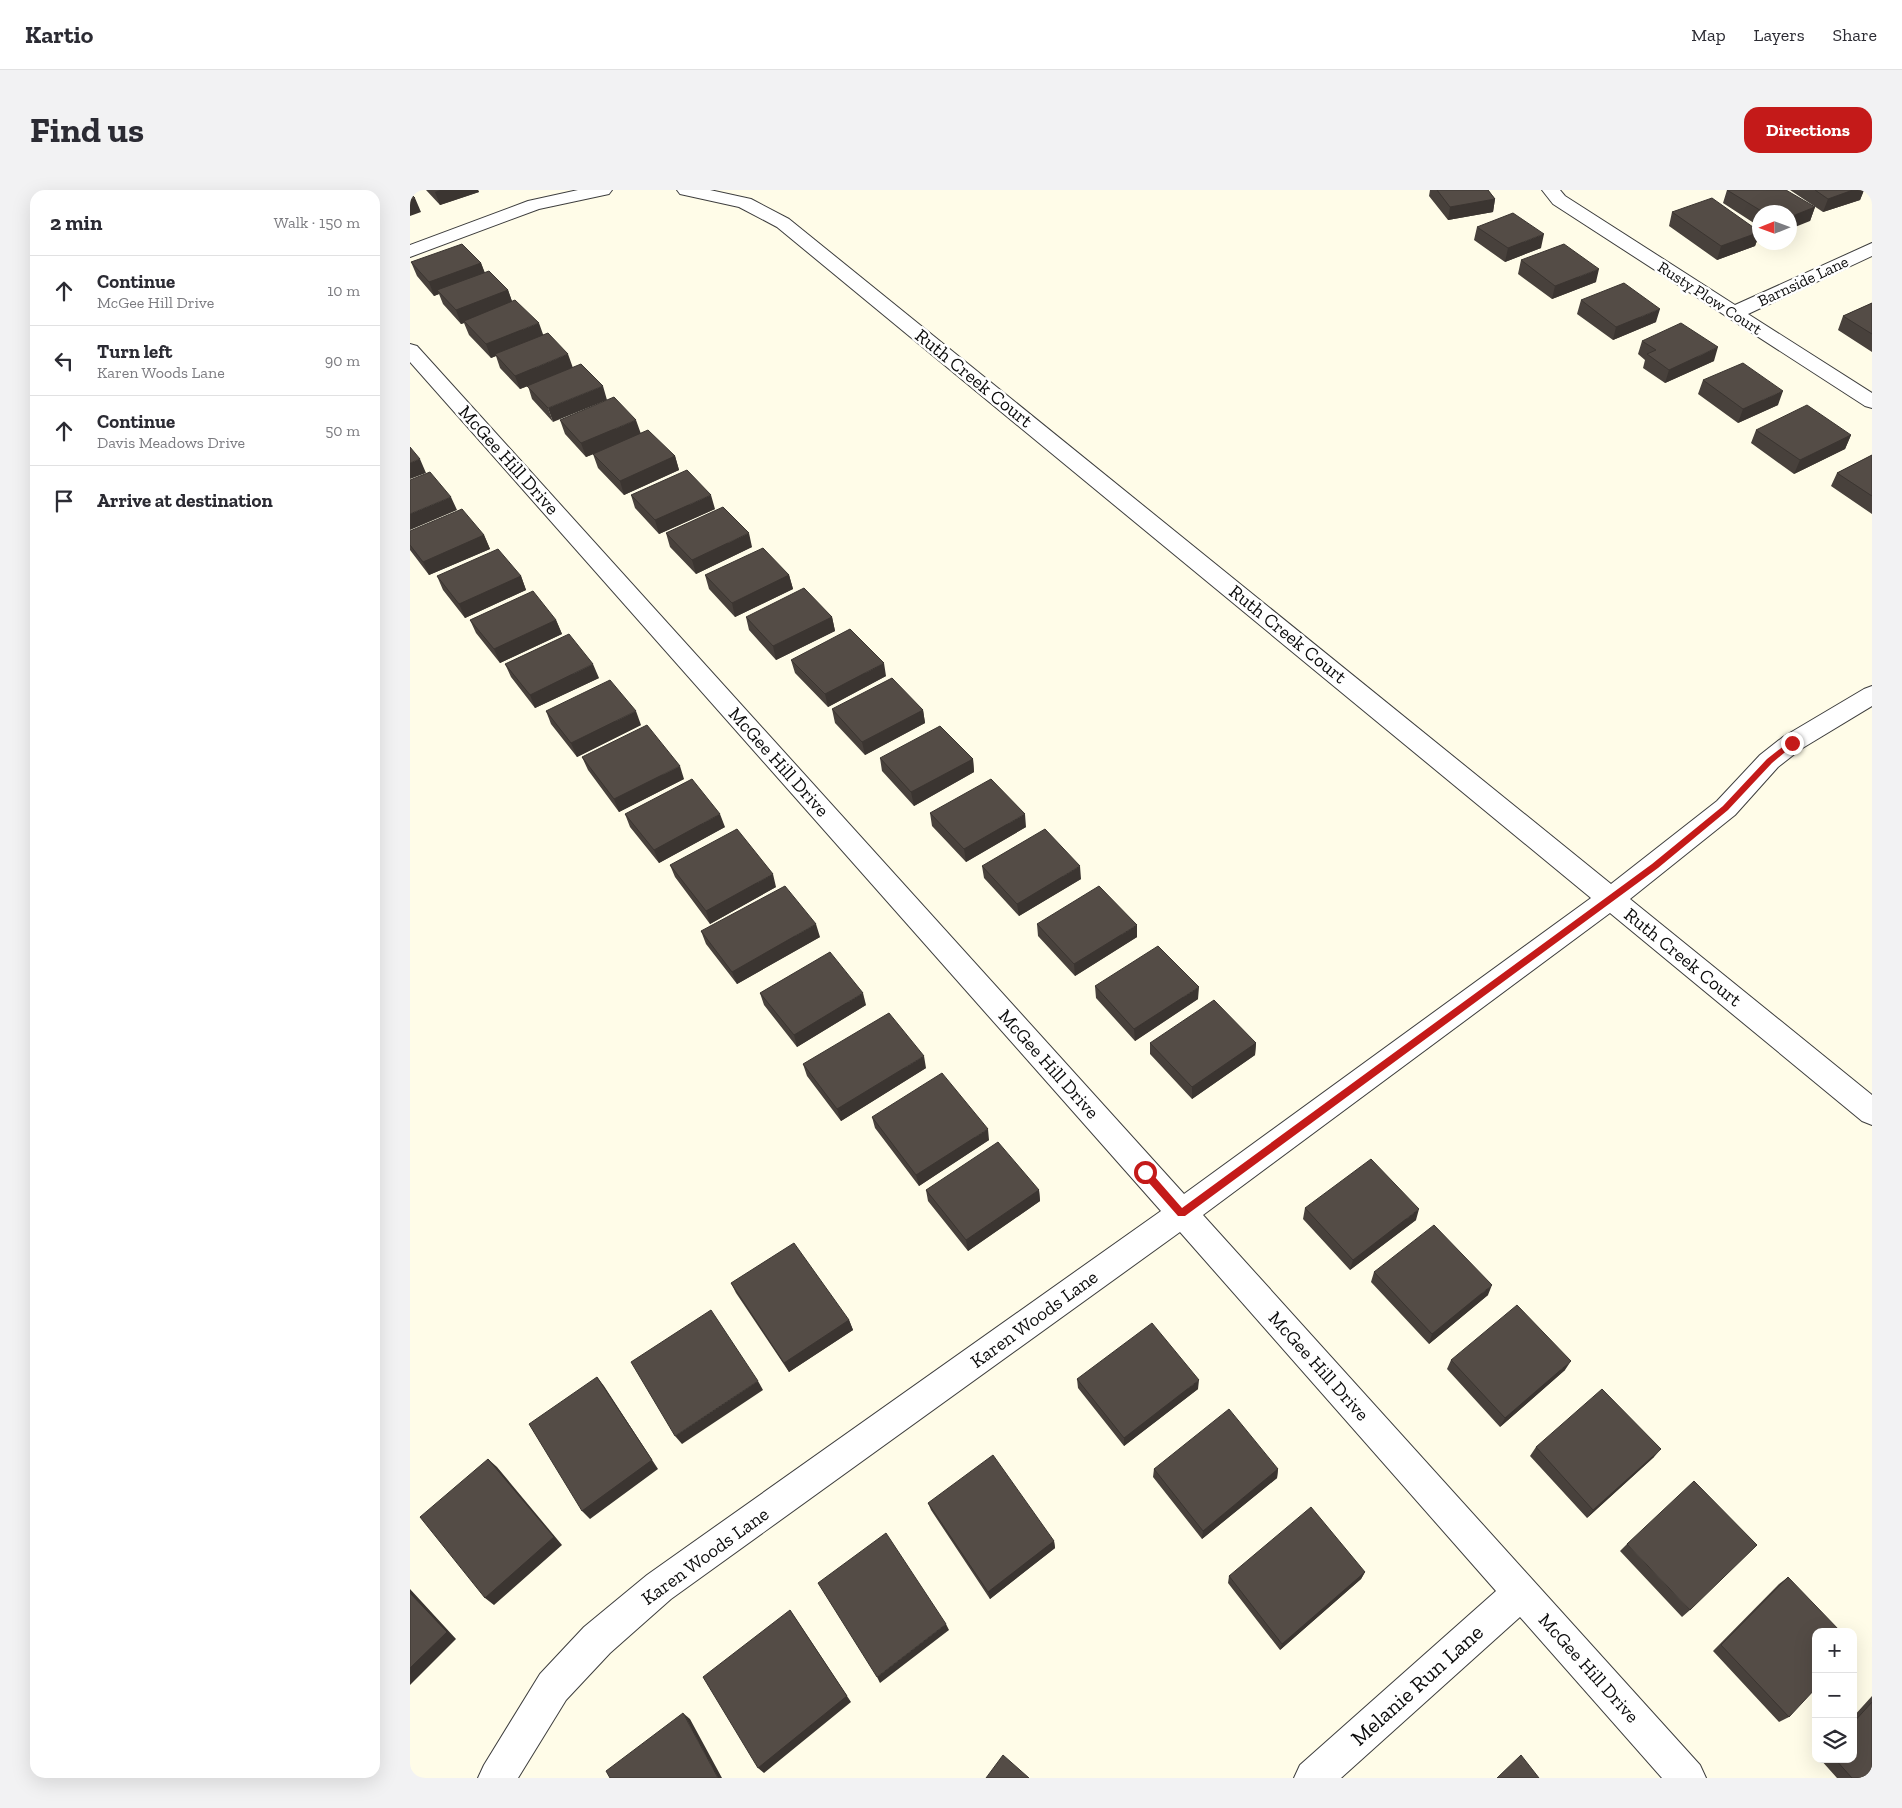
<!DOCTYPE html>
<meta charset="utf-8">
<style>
:root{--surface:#fff;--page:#f2f2f3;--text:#2b2b33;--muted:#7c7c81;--line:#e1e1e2;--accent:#c41a19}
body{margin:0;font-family:"Zilla Slab",serif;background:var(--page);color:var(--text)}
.controls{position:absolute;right:15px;bottom:15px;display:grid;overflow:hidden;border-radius:10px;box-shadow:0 5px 20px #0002}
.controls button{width:45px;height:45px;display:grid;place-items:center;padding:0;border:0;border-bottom:1px solid var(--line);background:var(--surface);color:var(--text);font:25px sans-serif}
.compass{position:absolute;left:1342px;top:15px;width:45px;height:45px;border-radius:50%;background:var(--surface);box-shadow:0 5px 20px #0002;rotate:269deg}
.stop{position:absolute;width:15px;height:15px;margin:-11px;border:4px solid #c41a19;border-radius:50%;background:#fff}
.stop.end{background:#c41a19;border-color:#fff;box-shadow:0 1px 5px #0008}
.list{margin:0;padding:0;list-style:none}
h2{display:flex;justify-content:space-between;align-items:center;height:65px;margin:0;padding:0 20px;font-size:21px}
h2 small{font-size:16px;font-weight:400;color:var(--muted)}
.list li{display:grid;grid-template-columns:32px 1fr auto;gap:15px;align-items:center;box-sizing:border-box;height:70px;padding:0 20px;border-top:1px solid var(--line)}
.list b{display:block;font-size:19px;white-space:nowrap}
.list p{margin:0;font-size:16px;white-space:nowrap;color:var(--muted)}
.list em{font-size:16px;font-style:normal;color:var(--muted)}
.icon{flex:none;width:28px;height:28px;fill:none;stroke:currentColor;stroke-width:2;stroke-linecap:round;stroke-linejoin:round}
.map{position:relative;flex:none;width:1462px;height:1588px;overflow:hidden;border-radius:15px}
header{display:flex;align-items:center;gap:30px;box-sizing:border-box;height:70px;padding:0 25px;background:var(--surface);border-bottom:1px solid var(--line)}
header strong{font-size:24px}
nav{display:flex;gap:28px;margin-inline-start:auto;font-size:18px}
.intro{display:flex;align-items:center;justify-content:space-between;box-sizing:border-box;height:120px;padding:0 30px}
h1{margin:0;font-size:35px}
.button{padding:12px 22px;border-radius:15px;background:var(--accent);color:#fff;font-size:18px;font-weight:700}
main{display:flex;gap:30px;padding:0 30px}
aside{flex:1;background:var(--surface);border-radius:15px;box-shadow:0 5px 20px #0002}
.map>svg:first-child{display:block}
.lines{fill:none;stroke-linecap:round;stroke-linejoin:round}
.minor-casing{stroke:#3e3e3e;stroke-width:2}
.minor{fill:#fff;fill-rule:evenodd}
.wall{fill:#48413c}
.shaded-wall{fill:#3b3531}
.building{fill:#544c46;stroke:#3b3531}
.route{fill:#c41a19}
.labels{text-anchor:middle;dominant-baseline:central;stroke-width:5;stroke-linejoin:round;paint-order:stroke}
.far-street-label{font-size:16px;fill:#0b0b0b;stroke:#fff}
.street-label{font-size:19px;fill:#0b0b0b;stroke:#fff}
.near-street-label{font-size:22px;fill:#0b0b0b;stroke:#fff}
</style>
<header>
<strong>Kartio</strong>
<nav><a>Map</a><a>Layers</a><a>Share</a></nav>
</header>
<div class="intro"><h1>Find us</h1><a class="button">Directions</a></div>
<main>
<aside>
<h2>2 min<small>Walk · 150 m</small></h2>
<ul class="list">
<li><svg class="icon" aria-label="ahead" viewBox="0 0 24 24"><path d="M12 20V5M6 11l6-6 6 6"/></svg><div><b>Continue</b><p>McGee Hill Drive</p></div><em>10 m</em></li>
<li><svg class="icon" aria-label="left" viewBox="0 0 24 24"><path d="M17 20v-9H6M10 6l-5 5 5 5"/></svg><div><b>Turn left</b><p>Karen Woods Lane</p></div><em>90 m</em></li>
<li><svg class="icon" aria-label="ahead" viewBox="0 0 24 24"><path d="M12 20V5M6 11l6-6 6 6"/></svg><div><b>Continue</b><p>Davis Meadows Drive</p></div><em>50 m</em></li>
<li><svg class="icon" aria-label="arrive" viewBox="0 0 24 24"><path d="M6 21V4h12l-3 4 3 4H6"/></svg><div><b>Arrive at destination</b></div></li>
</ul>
</aside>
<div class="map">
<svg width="1462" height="1588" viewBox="0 0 1462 1588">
<rect width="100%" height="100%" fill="#fffce8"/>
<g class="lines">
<defs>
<path id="minor" d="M168 0H202L199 4 129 19 0 67V55L118 11Z
M267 0H300L341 9 379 29 1201 694 1307 611 1350 565 1373 547 1454 499 1462 496V516L1391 559 1368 577 1325 625 1220 709 1462 905V935L1452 931 1200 723 793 1025 1290 1575 1296 1588H1252L1110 1427 931 1588H884L890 1575 1086 1401 770 1042 261 1409 200 1463 156 1510 108 1588H68L74 1575 130 1484 174 1437 237 1385 751 1021 0 172V154L7 156 774 1004 1181 708 367 37 329 17 270 4Z
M1132 0H1150L1155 6 1325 115 1462 53V66L1338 124 1462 203V218L1455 216 1143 14Z"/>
</defs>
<use href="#minor" class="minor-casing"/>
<use href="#minor" class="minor"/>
</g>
<path class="wall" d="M16 0H68L69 2 30 15Z
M1020 0H1078L1085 9 1083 22 1038 30 1019 6Z
M1317 0 1405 17 1400 31 1380 22H1350V37L1313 13Z
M1380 0H1454L1450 10 1413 22Z
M1262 22 1350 42V43L1345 56 1307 70 1259 36Z
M1067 37 1131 58 1095 72 1064 50Z
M1111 70 1186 92 1142 109 1108 84Z
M1 72 71 73 75 83 98 100 143 232 122 209 118 196 110 199 90 178 86 166 81 168 59 145 54 133 51 134 33 114 29 104 24 106 7 86Z
M1171 110 1246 132 1203 150 1167 124Z
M1462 113V162L1428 140 1433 126Z
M1232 151 1304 171 1255 193 1233 178 1235 170 1228 164Z
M1293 190 1368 215 1328 233 1288 204Z
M150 230 231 243 265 266 269 280 214 305 188 278 183 264 194 260 176 267 155 244Z
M1346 240 1441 245 1435 259 1384 284 1341 253Z
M1462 265V324L1421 296 1427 283Z
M221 305 305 319 249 344 225 318Z
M0 341 74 345 80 359 19 385 0 360Z
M256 343 342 357 286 384 260 357Z
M295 385H379L383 399 325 427 299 399Z
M27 386H111L116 400 55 428 33 400Z
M336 427H422L425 441 366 470 339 440Z
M60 430H146L152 444 90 473 66 443Z
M381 470 476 486 418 517 385 483Z
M95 474 189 488 125 518 101 487Z
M422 519 513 520 515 533 455 565 425 533Z
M136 521 231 535 167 567 141 534Z
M172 567 274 589 209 622 178 580Z
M470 568 563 569 564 582 504 616 472 581Z
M520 623 616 637 556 672 522 636Z
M215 624 315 637 249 673 220 637Z
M260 675 366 697 300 734 265 687Z
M572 676 671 689 609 726 574 688Z
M627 734 727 747 665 786 628 746Z
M291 741 410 747 327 794 296 754Z
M685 796 788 809 725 851 686 808Z
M350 803 456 815 387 857 354 815Z
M740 853H846L845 865 782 909 740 864Z
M393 874 516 878 431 931 397 886Z
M462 927 579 950 509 996 465 938Z
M516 1000H629L630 1011 558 1061 518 1011Z
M895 1018 1006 1030 940 1080 893 1029Z
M964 1082 1078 1105 1019 1154 961 1092Z
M321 1093 439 1130 443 1140 379 1182 326 1103Z
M1041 1170 1155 1180 1090 1237 1037 1179Z
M667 1189 788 1199 714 1256 668 1198Z
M1126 1257 1244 1267 1177 1328 1120 1266Z
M744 1279H868L867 1288 792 1349 743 1287Z
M518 1313 644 1351 645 1358 580 1409 521 1320Z
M1217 1354 1280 1420 1272 1427 1210 1361Z
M955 1382 951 1389 870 1460 818 1393 819 1386Z
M1378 1387 1379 1527 1369 1532 1303 1461 1369 1394Z
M1462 1506V1588H1427L1410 1569H1443V1527Z"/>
<path class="shaded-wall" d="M30 0H68L69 2 30 15 25 2Z
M1443 0H1454L1450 10 1413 22 1418 9Z
M5 8 11 22 0 26V10Z
M1085 9 1083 22 1038 30 1040 17Z
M1405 17 1400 31 1380 39V27Z
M1350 42 1345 56 1307 70 1311 56Z
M1134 44 1131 58 1095 72 1098 58Z
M71 73 76 87 27 100 29 104 24 106 19 92Z
M1189 79 1186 92 1142 109 1145 96Z
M98 100 103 114 54 131V133L51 134 46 120Z
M1250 119 1246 132 1203 150 1206 137Z
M129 133 134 147 85 164 86 166 81 168 76 154Z
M1308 157 1304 171 1255 193 1259 180Z
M158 164 163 178 110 199 105 186Z
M193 196 197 210 143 232 138 218Z
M1373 201 1368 215 1328 233 1333 219Z
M226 230 231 244 176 267 171 253Z
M1441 245 1435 259 1384 284 1390 270Z
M265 266 269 280 214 305 210 291Z
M10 269 16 283 0 289V273Z
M301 305 305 319 249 344 245 330Z
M41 307 47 320 0 340V324Z
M339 343 342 357 286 384 282 370Z
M74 345 80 359 19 385 13 372Z
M379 385 383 399 325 427 322 413Z
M111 386 116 400 55 428 49 414Z
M422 427 425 441 366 470 363 456Z
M146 430 152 444 90 473 84 459Z
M474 473 476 486 418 517 415 504Z
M183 474 189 488 125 518 120 505Z
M513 520 515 533 455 565 452 552Z
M226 521 231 535 167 567 161 553Z
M563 569 564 582 504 616 501 602Z
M270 576 274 589 209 622 204 609Z
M310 624 315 637 249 673 244 660Z
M615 624 616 637 556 672 554 659Z
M670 676 671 689 609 726 607 714Z
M363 684 366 697 300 734 296 721Z
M406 734 410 747 327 794 322 782Z
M727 735V747L665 786 664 774Z
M789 797 788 809 725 851 724 839Z
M453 803 456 815 387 857 384 845Z
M846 853 845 865 782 909V897Z
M514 866 516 878 431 931 427 919Z
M578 939 579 950 509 996 506 985Z
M629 1000 630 1011 558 1061 556 1050Z
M1009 1019 1006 1030 940 1080 943 1070Z
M1082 1095 1078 1105 1019 1154 1022 1144Z
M439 1130 443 1140 379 1182 374 1173Z
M1161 1171 1155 1180 1090 1237 1095 1228Z
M187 1187 194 1196 248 1279 180 1329 172 1321Z
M789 1190 788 1199 714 1256V1248Z
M348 1191 353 1200 272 1254 265 1246Z
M1251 1259 1244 1267 1177 1328 1183 1320Z
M78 1269 87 1277 152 1355 84 1415 75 1408Z
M868 1279 867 1288 792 1349 793 1341Z
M644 1351 645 1358 580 1409 578 1402Z
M955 1382 951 1389 870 1460 872 1454Z
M0 1399 46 1449 0 1495Z
M380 1420 441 1512 354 1583 348 1578Z
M536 1434 539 1440 470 1493 467 1487Z
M273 1523 280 1529 312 1588H308Z"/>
<path class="building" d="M1027 0H1078L1085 9 1040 17Z
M1317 0H1376L1405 17 1380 27V22H1353Z
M1405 0H1443L1418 9Z
M0 3 5 8 0 10Z
M1302 8 1350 42 1311 56 1262 22Z
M1103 23 1134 44 1098 58 1067 37Z
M52 54 71 73 19 92 1 72Z
M1154 54 1189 79 1145 96 1111 70Z
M79 81 98 100 46 120 27 100Z
M1214 93 1250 119 1206 137 1171 110Z
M105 110 129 133 76 154 54 131Z
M1462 113V144L1433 126Z
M1271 133 1308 157 1259 180 1237 164 1246 160 1232 151Z
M138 143 158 164 105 186 85 164Z
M1333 173 1373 201 1333 219 1293 190Z
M171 174 193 196 138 218 117 196Z
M204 207 226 230 171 253 150 230Z
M1397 215 1441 245 1390 270 1346 240Z
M238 240 265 266 210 291 183 264Z
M0 257 10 269 0 273Z
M1462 265V306L1427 283Z
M277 280 301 305 245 330 221 305Z
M20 282 41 307 0 324V290Z
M313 317 339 343 282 370 256 343Z
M52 319 74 345 13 372 0 355V341Z
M353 358 379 385 322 413 295 385Z
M88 359 111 386 49 414 27 386Z
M394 398 422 427 363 456 336 427Z
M123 401 146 430 84 459 60 430Z
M440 439 474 473 415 504 381 470Z
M159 444 183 474 120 505 95 474Z
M482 488 513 520 452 552 422 519Z
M200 490 226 521 161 553 136 521Z
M237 535 270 576 204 609 172 567Z
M530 536 563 569 501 602 470 568Z
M282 589 310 624 244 660 215 624Z
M581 589 615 624 554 659 520 623Z
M327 639 363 684 296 721 260 675Z
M635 639 670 676 607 714 572 676Z
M375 696 406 734 322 782 291 741Z
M689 696 727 735 664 774 627 734Z
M748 756 789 797 724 839 685 796Z
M420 762 453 803 384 845 350 803Z
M804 810 846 853 782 897 740 853Z
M479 823 514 866 427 919 393 874Z
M532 883 578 939 506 985 462 927Z
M588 952 629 1000 556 1050 516 1000Z
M961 969 1009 1019 943 1070 895 1018Z
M1024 1035 1082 1095 1022 1144 964 1082Z
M384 1053 439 1130 374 1173 321 1093Z
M1107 1115 1161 1171 1095 1228 1041 1170Z
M301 1120 348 1191 265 1246 221 1172Z
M742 1133 789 1190 714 1248 667 1189Z
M187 1187 242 1270 172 1321 119 1234Z
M1192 1199 1251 1259 1183 1320 1126 1257Z
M819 1219 868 1279 793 1341 744 1279Z
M583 1265 644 1351 578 1402 518 1313Z
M78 1269 144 1347 75 1408 10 1327Z
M1284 1291 1347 1355 1280 1420 1217 1354Z
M901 1317 955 1382 872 1454 819 1386Z
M476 1343 536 1434 467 1487 408 1393Z
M1378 1387 1431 1442H1406V1498L1379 1527 1311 1455Z
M0 1403 37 1442 0 1478Z
M380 1420 437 1506 348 1578 293 1487Z
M1462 1512V1588H1442L1425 1569H1443V1533Z
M273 1523 308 1588H200L196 1581Z
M593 1565 619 1588H576Z
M1111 1565 1129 1588H1087Z"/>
<path class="route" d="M1380 551 1386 553 1362 573 1318 620 1248 678 775 1026H768L732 985V979H738L772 1018 1242 674 1313 616 1357 569Z"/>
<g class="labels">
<g class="far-street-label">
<text transform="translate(1393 91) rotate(-25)">Barnside Lane</text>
<text transform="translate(1300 108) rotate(33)">Rusty Plow Court</text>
</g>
<g class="street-label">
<text transform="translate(564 188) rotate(39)">Ruth Creek Court</text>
<text transform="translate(99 270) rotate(48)">McGee Hill Drive</text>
<text transform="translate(878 444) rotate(39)">Ruth Creek Court</text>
<text transform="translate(369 572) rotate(48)">McGee Hill Drive</text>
<text transform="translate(1273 767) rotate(39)">Ruth Creek Court</text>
<text transform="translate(639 874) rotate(48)">McGee Hill Drive</text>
<text transform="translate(624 1129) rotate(-36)">Karen Woods Lane</text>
<text transform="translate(909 1176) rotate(48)">McGee Hill Drive</text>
<text transform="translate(295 1366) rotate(-36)">Karen Woods Lane</text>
<text transform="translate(1179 1478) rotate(48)">McGee Hill Drive</text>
</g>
<g class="near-street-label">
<text transform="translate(1007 1495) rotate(-42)">Melanie Run Lane</text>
</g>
</g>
</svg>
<div class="controls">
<button>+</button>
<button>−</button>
<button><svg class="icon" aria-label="layers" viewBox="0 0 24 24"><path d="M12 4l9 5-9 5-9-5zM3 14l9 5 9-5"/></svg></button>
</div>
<svg class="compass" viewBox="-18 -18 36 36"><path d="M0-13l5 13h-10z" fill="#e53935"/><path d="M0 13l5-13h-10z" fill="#7c7c81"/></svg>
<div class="stop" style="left:735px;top:982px"></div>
<div class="stop end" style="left:1382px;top:553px"></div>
</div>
</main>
